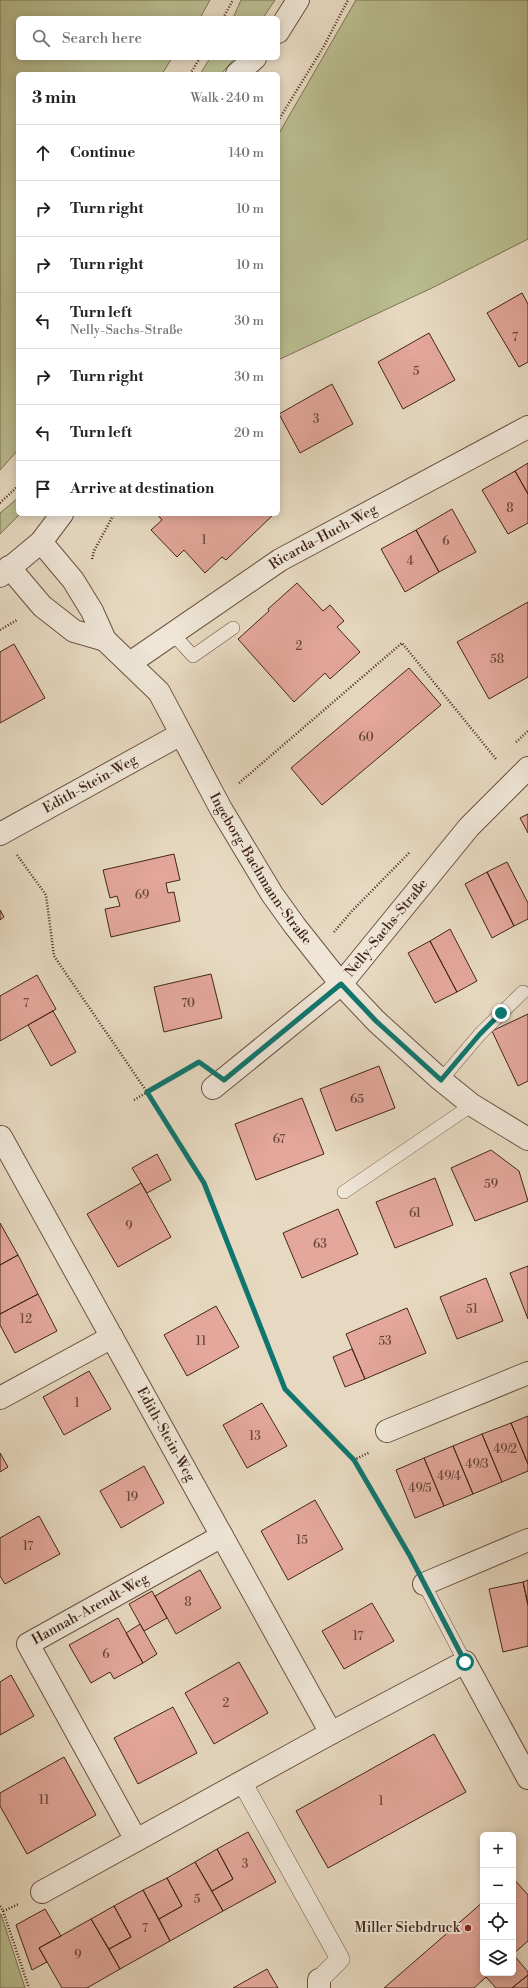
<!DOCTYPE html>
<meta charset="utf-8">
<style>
:root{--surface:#fff;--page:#f2f2f2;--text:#202124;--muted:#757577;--line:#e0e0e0}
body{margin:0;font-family:"Libre Bodoni",serif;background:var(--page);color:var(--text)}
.controls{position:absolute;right:12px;bottom:12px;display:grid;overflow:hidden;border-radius:6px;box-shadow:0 2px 10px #0003}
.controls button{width:36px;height:36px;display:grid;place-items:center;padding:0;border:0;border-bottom:1px solid var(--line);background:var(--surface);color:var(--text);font:20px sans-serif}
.stop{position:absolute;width:12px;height:12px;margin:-9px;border:3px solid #0f766e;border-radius:50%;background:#fff}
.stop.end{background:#0f766e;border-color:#fff;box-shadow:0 1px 4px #0008}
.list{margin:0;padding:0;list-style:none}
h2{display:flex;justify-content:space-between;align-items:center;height:52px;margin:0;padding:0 16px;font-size:17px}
h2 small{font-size:13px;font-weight:400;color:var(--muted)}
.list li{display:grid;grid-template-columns:26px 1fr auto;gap:12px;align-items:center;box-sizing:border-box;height:56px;padding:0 16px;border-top:1px solid var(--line)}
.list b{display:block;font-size:15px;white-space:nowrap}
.list p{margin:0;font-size:13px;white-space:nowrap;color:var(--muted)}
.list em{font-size:13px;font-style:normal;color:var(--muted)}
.icon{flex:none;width:22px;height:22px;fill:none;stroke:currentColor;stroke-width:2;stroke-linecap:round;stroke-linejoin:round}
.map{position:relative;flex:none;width:528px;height:1988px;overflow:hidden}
.search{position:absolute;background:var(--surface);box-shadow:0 2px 10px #0003;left:16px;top:16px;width:264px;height:44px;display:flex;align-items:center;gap:10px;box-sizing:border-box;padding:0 14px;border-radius:6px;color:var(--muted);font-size:15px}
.panel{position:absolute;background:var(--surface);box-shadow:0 2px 10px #0003;left:16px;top:72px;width:264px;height:444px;border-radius:6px}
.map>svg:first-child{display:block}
.green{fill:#b9be90;stroke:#7e7254}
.building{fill:#e3a79b;stroke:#422618}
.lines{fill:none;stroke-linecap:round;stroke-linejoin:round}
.service-casing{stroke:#6b5342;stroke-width:14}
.pedestrian-casing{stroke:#6b5342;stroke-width:20}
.minor-casing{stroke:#6b5342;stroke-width:24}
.tertiary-casing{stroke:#6b5342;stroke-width:24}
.path{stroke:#422618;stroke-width:2.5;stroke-dasharray:1 2;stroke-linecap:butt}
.service{stroke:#efe6d7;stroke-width:13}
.pedestrian{stroke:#efe6d7;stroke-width:19}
.minor{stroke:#efe6d7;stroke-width:22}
.tertiary{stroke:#efe6d7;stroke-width:22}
.route{stroke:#0f766e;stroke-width:5}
.poi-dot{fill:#8f2418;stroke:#efe6d7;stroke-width:1.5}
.labels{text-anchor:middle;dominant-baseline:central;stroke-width:4;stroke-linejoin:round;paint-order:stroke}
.number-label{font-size:12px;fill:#6a4639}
.street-label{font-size:14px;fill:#422618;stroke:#efe6d7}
.poi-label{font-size:14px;fill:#422618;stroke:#efe6d7;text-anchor:end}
</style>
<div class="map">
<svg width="528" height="1988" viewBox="0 0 528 1988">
<rect width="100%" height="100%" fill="#e7d9c1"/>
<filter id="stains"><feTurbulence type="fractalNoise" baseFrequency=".005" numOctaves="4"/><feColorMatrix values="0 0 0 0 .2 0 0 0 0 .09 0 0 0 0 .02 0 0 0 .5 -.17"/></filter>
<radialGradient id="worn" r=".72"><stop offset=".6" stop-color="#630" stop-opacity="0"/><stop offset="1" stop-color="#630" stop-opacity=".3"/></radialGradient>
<path class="green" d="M0 0H210L200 18H18V58H172L162 74H18V450L0 470Z
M241 0H275L263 18H233Z
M356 0H528V239L434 287 278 360V135Z
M210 58H235L221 74H200Z
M18 498V514H20L0 534V513Z
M0 1914H1L25 1988H0Z"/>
<path class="building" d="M522 293 528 304V362L519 367 487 313Z
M429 333 455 380 403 409 378 362Z
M332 384 353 424 300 453 279 414Z
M528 463V494L515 471Z
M515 471 528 494V523L508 534 482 490Z
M452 509 476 552 439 572 416 530Z
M157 514H274L226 560 222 557 205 573 184 550 177 557 151 530 162 520Z
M416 530 439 572 405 592 381 549Z
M297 583 323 611 330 605 344 621 337 627 360 652 330 679 325 673 294 702 238 639 269 611 268 609Z
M528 602V677L489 699 457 642Z
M14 644 45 698 0 723V652Z
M409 668 441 705 322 805 291 768Z
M528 814V833L520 818Z
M174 854 180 880 166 883 168 893 174 892 180 921 111 937 105 909 120 906 117 896 110 898 103 870Z
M507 862 528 903V919L514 926 487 872Z
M487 872 514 926 492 938 465 884Z
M0 910 4 917 0 920Z
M450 929 477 981 457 992 430 941Z
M430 941 457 992 435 1003 408 953Z
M211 974 222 1018 164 1032 154 987Z
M37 975 56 1009 0 1041V996Z
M53 1011 76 1052 51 1066 28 1025Z
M528 1014V1081L518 1086 492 1031Z
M379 1066 395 1108 336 1131 320 1089Z
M302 1098 324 1154 256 1180 235 1124Z
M491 1150 519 1171 528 1201 475 1221 451 1168Z
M157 1154 171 1180 147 1193 132 1168Z
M435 1178 453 1225 395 1248 376 1202Z
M141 1183 171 1237 118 1267 87 1214Z
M338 1209 358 1254 302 1278 283 1233Z
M0 1223 18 1255 0 1265Z
M18 1255 38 1294 0 1314V1265Z
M528 1266V1319L510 1273Z
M486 1278 503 1321 457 1339 440 1297Z
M38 1294 57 1331 15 1353 0 1325V1314Z
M216 1306 239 1347 187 1376 164 1335Z
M407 1308 426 1353 365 1379 346 1334Z
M352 1349 365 1379 345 1387 333 1357Z
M89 1371 111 1409 64 1435 43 1397Z
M262 1403 287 1446 247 1468 223 1425Z
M528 1416V1464L511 1423Z
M511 1423 528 1464V1471L502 1482 482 1434Z
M482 1434 502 1482 473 1494 453 1446Z
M453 1446 473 1494 444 1506 424 1458Z
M0 1453 8 1467 0 1472Z
M424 1458 444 1506 415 1518 396 1470Z
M144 1466 164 1503 121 1528 100 1491Z
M315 1500 343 1549 288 1580 261 1531Z
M39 1516 60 1554 5 1584 0 1576V1538Z
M200 1570 221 1608 176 1634 155 1596Z
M528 1580V1605L523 1582Z
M523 1582 528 1605V1646L503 1652 489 1589Z
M152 1591 167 1618 144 1631 129 1604Z
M372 1603 394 1641 344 1669 322 1631Z
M118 1618 143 1663 114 1679 110 1672 91 1683 69 1645Z
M140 1624 157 1654 143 1663 126 1633Z
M239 1662 268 1713 214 1744 185 1693Z
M11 1675 34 1716 0 1735V1682Z
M173 1707 197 1753 138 1784 114 1738Z
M434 1734 466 1792 328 1868 296 1811Z
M64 1757 96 1815 27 1854 0 1806V1793Z
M248 1832 276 1882 223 1911 212 1891 233 1879 217 1849Z
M217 1849 233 1879 212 1891 195 1862Z
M195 1862 223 1911 170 1941 159 1919 182 1906 167 1878Z
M167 1878 182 1906 159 1919 143 1890Z
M513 1878 528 1895V1941L513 1954Z
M143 1890 170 1941 120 1969 109 1949 131 1937 114 1906Z
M483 1902V1973H513V1954L528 1972V1975L512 1988H496L486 1977 474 1988H384Z
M114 1906 131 1937 109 1949 91 1919Z
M45 1909 61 1936 39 1948 47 1962 32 1970 16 1925Z
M91 1919 120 1969 87 1988H62L39 1948Z
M267 1969 278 1988H233Z
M528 1975V1988H512Z"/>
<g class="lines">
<defs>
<path id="service" d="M173 634 193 656 233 628
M441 1080 480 1034 523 992
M344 1192 472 1105
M424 1584 465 1662"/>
<path id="pedestrian" d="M242 1782 340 1959 319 1980"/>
<g id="minor">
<path id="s1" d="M41 542 73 580 92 611 105 640 159 692 221 809 272 894 295 926 341 984 376 1021 441 1080 472 1105 528 1139"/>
<path d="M9 567 42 606 74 631 105 640"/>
<path id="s2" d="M130 663 280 560 528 427"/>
<path id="s3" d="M0 834 181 734"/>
<path id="s4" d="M213 1088 341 984 469 827 528 768"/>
<path id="s5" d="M0 1137H1L331 1733"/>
<path d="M0 1398 112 1337"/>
<path d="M387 1431 528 1373"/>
<path d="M424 1584 528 1540"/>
<path id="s6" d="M136 1840 28 1644 222 1536"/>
<path d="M42 1892 331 1733 465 1662 528 1778"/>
<path d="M319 1980V1988"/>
</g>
<path id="tertiary" d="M278 32 298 0
M237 74 255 58
M0 576 41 542 62 514"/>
</defs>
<use href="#service" class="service-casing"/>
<use href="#pedestrian" class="pedestrian-casing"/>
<use href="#minor" class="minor-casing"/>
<use href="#tertiary" class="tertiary-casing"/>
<path class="path" d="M223 18 233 0
M190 74 200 58
M278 121 324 46 348 0
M0 503 18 486
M92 559 94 551 114 514
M0 630 17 620
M516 742 528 731
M239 783 402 643 496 759
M17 855 46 895 54 956 147 1092 204 1183 285 1389 354 1460 412 1560
M334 932 352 911 410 852
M134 1100 196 1063
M354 1460 370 1452
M0 1906 3 1911 19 1904
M3 1911 29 1988"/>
<use href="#service" class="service"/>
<use href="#pedestrian" class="pedestrian"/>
<use href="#minor" class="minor"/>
<use href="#tertiary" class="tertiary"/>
</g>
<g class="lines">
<path class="route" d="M465 1662 410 1556 354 1460 285 1389 204 1183 147 1092 199 1062 224 1080 341 984 376 1021 441 1080 480 1034 501 1013"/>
</g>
<circle class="poi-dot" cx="468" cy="1928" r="4"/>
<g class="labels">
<g class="number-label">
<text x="515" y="337">7</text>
<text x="416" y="371">5</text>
<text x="316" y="419">3</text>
<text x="510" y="508">8</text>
<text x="204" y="540">1</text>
<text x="446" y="541">6</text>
<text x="410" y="561">4</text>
<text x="299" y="646">2</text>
<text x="497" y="659">58</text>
<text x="366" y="737">60</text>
<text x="142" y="895">69</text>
<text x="26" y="1003">7</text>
<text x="188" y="1003">70</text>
<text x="357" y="1099">65</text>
<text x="279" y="1139">67</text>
<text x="491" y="1184">59</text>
<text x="415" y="1213">61</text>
<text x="129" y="1226">9</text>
<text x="320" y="1244">63</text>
<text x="472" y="1309">51</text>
<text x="26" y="1319">12</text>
<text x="201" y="1341">11</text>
<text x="385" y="1341">53</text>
<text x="77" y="1403">1</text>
<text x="255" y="1436">13</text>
<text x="505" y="1449">49/2</text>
<text x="477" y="1464">49/3</text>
<text x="449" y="1476">49/4</text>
<text x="420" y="1488">49/5</text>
<text x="132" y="1497">19</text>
<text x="302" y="1540">15</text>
<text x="28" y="1546">17</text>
<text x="188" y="1602">8</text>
<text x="358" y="1636">17</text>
<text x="106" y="1654">6</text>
<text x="226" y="1703">2</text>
<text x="44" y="1800">11</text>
<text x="381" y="1801">1</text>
<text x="245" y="1864">3</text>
<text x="197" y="1899">5</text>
<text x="145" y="1928">7</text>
<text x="78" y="1955">9</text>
</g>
<g class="street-label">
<text stroke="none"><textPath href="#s2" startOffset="231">Ricarda-Huch-Weg</textPath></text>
<text stroke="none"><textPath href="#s3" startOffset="103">Edith-Stein-Weg</textPath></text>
<text stroke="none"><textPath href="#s1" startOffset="397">Ingeborg-Bachmann-Straße</textPath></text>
<text stroke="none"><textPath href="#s4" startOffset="237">Nelly-Sachs-Straße</textPath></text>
<text stroke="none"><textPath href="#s5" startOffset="341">Edith-Stein-Weg</textPath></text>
<text stroke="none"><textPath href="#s6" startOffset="295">Hannah-Arendt-Weg</textPath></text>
</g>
<g class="poi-label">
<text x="460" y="1928">Miller Siebdruck</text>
</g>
</g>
<rect width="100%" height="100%" filter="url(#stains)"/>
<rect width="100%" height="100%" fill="url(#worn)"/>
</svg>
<div class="controls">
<button>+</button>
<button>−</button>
<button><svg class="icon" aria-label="locate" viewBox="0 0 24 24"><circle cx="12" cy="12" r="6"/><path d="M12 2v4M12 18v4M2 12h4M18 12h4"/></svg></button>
<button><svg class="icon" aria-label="layers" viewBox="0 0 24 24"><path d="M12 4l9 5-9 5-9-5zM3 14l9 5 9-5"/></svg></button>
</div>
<div class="stop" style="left:465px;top:1662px"></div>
<div class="stop end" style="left:501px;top:1013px"></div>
<div class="search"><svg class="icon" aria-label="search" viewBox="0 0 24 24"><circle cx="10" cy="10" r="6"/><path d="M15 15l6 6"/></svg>Search here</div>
<section class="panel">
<h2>3 min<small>Walk · 240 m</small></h2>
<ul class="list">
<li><svg class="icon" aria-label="ahead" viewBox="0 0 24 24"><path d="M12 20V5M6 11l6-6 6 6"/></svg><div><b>Continue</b></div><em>140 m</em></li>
<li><svg class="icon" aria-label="right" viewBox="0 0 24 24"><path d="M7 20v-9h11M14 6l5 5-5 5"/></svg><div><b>Turn right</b></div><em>10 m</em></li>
<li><svg class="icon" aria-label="right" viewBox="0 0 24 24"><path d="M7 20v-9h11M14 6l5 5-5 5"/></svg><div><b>Turn right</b></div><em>10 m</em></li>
<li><svg class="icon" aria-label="left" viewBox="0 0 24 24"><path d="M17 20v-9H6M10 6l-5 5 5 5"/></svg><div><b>Turn left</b><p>Nelly-Sachs-Straße</p></div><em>30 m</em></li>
<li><svg class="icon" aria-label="right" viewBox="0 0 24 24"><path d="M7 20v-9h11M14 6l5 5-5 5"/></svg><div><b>Turn right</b></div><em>30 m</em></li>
<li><svg class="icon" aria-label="left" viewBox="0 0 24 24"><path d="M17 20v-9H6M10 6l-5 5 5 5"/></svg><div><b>Turn left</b></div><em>20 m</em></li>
<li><svg class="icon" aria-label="arrive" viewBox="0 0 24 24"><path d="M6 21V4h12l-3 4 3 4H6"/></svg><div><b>Arrive at destination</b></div></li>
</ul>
</section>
</div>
